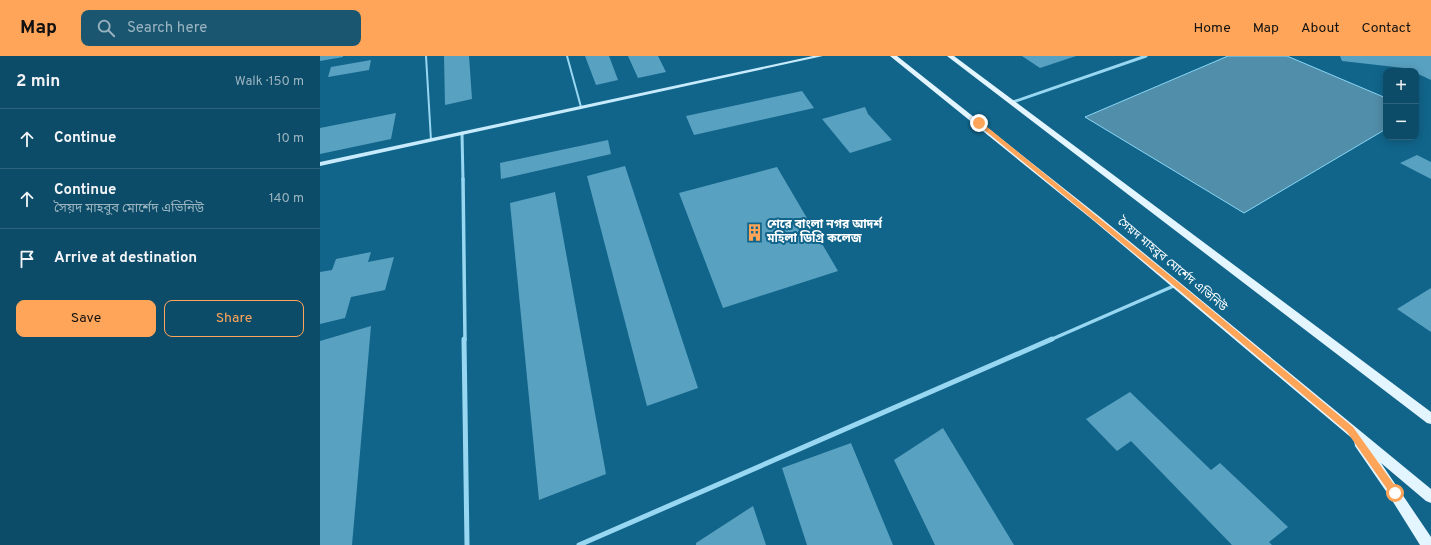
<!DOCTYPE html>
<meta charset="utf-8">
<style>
:root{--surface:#0d4c68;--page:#1b5671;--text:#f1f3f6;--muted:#9ab4c0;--line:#2d637c;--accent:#ffa559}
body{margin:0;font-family:Overpass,"Noto Sans Bengali",sans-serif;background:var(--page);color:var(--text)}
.controls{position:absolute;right:12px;top:12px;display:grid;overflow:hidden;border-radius:8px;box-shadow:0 2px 10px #0003}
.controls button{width:36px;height:36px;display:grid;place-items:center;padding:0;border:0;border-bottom:1px solid var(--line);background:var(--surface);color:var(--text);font:20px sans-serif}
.stop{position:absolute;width:12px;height:12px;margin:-9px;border:3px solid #ffa559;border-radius:50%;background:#fff}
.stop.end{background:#ffa559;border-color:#fff;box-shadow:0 1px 4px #0008}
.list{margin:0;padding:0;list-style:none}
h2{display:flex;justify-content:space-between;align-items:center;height:52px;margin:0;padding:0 16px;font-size:17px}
h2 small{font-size:13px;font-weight:400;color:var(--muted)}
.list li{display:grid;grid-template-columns:26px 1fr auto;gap:12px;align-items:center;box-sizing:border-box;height:60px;padding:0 16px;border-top:1px solid var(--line)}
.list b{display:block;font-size:15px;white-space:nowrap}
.list p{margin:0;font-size:13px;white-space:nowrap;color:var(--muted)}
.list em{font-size:13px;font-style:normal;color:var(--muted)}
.actions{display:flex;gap:8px;padding:12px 16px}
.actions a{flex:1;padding:9px 0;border:1px solid var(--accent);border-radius:8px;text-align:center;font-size:14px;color:var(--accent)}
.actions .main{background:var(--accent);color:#111}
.icon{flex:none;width:22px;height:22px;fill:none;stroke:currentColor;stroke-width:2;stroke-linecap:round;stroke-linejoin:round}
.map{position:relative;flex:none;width:1111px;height:489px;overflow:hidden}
header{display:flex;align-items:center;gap:24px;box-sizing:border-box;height:56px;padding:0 20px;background:var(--accent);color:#111}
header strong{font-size:19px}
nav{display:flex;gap:22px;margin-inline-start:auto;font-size:14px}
.search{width:280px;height:36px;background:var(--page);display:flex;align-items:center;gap:10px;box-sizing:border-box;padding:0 14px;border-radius:8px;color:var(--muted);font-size:15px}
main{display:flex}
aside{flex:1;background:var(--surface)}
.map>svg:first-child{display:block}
.water{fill:#518eaa;stroke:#8ad6f5}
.building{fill:#59a1c1}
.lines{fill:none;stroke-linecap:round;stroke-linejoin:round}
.lane{stroke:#98d7f1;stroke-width:2}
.street-far2{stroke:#98d7f1;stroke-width:3}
.street-far1{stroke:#98d7f1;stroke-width:3.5}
.street{stroke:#98d7f1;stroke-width:5}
.secondary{fill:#c7ebfc;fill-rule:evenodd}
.primary{fill:#e3f5ff;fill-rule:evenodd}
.route{fill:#ffa559}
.labels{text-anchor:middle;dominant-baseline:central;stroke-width:4;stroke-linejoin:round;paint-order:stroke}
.poi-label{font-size:12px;font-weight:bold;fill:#fff;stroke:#11658b;text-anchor:start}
.street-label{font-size:12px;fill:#fff;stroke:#11658b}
</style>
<header>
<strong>Map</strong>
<div class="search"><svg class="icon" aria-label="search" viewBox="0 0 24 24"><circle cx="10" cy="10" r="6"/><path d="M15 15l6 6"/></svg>Search here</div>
<nav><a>Home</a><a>Map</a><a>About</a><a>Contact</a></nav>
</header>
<main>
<aside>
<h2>2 min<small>Walk · 150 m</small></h2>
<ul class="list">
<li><svg class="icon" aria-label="ahead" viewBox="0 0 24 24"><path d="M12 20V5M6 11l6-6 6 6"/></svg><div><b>Continue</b></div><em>10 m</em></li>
<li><svg class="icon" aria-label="ahead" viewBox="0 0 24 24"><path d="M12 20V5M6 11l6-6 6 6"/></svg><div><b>Continue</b><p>সৈয়দ মাহবুব মোর্শেদ এভিনিউ</p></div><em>140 m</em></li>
<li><svg class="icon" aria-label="arrive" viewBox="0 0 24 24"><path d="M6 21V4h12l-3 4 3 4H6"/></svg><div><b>Arrive at destination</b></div></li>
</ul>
<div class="actions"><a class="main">Save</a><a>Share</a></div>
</aside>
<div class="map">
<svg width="1111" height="489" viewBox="0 0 1111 489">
<rect width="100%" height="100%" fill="#11658b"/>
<path class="water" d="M908 0H967L1066 42V73L924 157 765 61Z"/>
<path class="building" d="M0 0H23V1L0 5Z
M124 0H149L152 43 125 49Z
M265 0H289L298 24 276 29Z
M308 0H338L346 16 318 22Z
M702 0H756L720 12Z
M1020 0H1111V24L1096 17V15H1091L1084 12 1022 5Z
M51 4 49 14 8 21 11 11Z
M482 35 494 52 374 79 366 60Z
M545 51 548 58 572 84 530 97 502 63Z
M76 57 71 83 0 98V72Z
M288 84 291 98 181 123 180 107Z
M1097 99 1111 106V123L1080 107Z
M305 110 378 332 327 350 267 120Z
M457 111 518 215 403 252 359 137Z
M235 136 286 418 219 444 190 147Z
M51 196 48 206 74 201 65 234 31 241 25 262 0 268V216L12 214 16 203Z
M1111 232V276L1077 253Z
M51 270 32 489H0V285Z
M810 336 891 414 900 407 968 471 949 486 952 489H912L811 385 797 395 766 363Z
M623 372 694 489H615L574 404Z
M531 387 573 489H487L462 412Z
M433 450 446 489H376V487Z"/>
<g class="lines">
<path class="lane" d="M106 0 111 84
M247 0 261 51"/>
<path class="street-far2" d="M693 46 826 0
M142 77 143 124"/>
<path class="street-far1" d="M143 123 145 284
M730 284 856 229"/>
<path class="street" d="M144 283 147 489
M259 489 732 283"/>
<path class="secondary" d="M493 0H503L0 110V106Z"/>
<path class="primary" d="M570 0H577L780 161 1111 433V447L1106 445 1061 407 1111 481V489H1100L1070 441 1035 390 1034 384 774 165Z
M627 0H634L1111 356V368L1107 367Z"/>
</g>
<path class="route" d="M657 66H661L859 227 1033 371 1078 434 1079 437 1078 440H1072L1027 376 854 230 657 68Z"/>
<defs>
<symbol id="building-bare" viewBox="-9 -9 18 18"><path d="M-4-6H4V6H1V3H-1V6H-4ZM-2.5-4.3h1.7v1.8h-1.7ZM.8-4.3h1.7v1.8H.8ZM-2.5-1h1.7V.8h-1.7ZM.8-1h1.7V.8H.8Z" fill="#ffa559" stroke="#11658b" stroke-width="2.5" paint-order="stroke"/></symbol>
</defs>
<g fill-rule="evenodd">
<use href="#building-bare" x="422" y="164" width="25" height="25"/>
</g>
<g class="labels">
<g class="poi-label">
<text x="447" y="169">শেরে বাংলা নগর আদর্শ<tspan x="447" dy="14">মহিলা ডিগ্রি কলেজ</tspan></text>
</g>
<g class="street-label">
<text transform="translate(852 209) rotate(40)">সৈয়দ মাহবুব মোর্শেদ এভিনিউ</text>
</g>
</g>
</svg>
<div class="controls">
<button>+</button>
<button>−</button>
</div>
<div class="stop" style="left:1075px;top:437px"></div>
<div class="stop end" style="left:659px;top:67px"></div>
</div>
</main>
